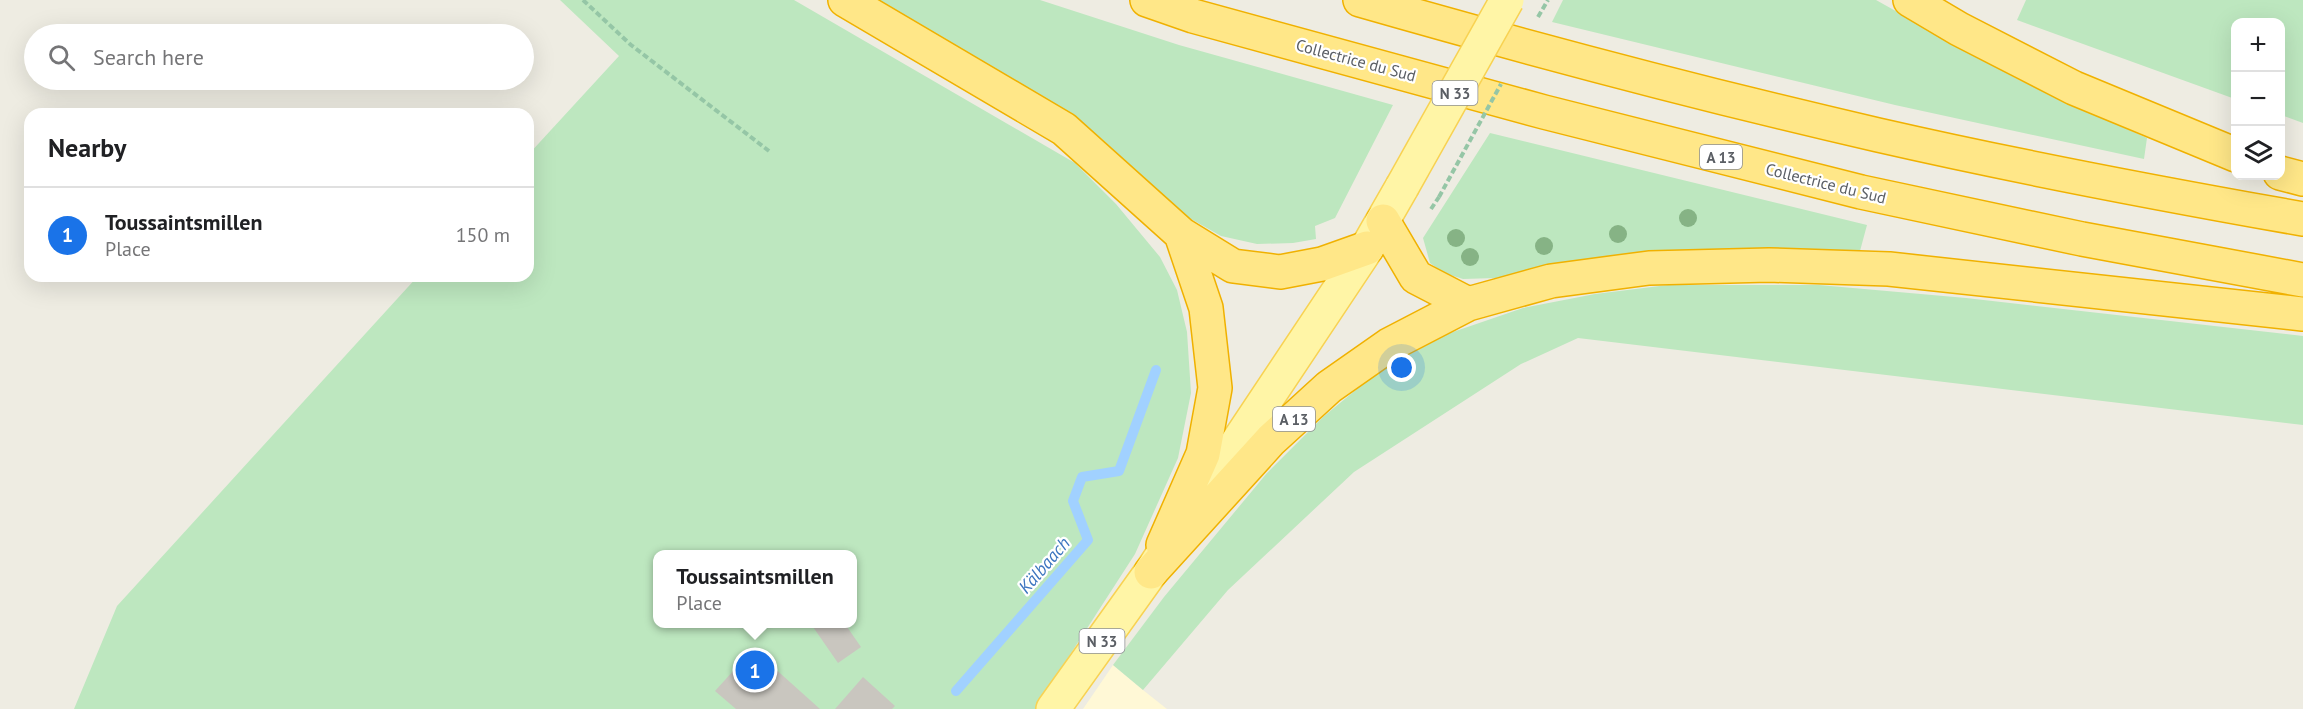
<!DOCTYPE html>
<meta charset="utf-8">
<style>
:root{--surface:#fff;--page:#f2f2f2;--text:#202124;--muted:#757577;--line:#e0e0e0;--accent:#1a73e8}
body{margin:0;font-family:"PT Sans",sans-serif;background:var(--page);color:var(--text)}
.controls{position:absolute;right:18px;top:18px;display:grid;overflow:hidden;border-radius:12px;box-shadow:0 6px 24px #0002}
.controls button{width:54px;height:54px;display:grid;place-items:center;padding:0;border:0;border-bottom:2px solid var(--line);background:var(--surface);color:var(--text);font:30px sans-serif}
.you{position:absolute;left:1402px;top:368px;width:21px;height:21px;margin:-15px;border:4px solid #fff;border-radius:50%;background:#1a73e8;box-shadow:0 0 0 9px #1a73e833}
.badge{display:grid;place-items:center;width:39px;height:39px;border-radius:50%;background:var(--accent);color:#fff;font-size:20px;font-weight:700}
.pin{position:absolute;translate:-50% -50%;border:3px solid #fff;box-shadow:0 2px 6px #0006}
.popup{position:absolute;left:653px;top:550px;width:204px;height:78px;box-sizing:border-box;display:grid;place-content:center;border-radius:12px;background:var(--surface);filter:drop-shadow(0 2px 4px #0005);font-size:20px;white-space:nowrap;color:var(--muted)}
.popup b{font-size:22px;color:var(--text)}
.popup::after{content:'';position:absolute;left:50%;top:100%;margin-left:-12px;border:12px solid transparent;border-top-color:var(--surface)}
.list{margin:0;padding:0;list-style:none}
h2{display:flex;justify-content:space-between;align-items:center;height:78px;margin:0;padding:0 24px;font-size:26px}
h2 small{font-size:20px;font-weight:400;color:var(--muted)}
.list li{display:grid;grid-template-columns:39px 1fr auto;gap:18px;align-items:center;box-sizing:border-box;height:96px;padding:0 24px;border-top:2px solid var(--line)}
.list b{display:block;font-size:22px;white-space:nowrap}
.list p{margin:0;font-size:20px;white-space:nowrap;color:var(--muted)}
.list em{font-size:20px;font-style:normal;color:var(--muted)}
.icon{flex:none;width:33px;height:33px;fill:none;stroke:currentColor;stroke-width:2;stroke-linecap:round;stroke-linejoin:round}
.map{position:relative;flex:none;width:2303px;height:709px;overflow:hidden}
.search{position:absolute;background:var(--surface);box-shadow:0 6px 24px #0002;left:24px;top:24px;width:510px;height:66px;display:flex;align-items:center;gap:15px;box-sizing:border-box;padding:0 21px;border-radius:33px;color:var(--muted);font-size:22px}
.panel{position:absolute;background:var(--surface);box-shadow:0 6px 24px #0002;left:24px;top:108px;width:510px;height:174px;border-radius:18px}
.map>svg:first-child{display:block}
.commercial{fill:#fff8d6}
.green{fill:#bde7bf;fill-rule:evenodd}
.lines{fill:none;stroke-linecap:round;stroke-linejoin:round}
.stream{stroke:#a1d1ff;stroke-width:10}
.building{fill:#c9c6bf}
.primary-casing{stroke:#f8d252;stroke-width:36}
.motorway-casing{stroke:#f0b100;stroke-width:36}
.path{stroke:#95c6a6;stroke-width:4;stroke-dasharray:6 3;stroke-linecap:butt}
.primary{stroke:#fff5a6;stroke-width:33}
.motorway{stroke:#ffe788;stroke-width:33}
.primary-bridge-casing{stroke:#f8d252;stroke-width:36;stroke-linecap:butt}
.path-bridge{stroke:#95c6a6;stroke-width:4;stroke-dasharray:6 3;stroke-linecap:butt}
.primary-bridge{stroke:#fff5a6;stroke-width:33}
.tree{fill:#86b385}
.labels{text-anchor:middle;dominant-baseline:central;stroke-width:4.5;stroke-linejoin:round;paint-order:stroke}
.shield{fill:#fff;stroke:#8c8e92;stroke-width:1.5}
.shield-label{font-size:15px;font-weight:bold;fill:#5a5e64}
.street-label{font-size:16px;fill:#5a5e64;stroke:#fff}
.water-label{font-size:18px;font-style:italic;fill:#3c75bf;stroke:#fff}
</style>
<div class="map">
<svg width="2303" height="709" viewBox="0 0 2303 709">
<rect width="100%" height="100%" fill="#eeece2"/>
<path class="commercial" d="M1113 665 1143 690 1167 709H1083Z"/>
<path class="green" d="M560 0H794L1075 163 1116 204 1160 257 1177 290 1187 332 1191 393 1178 458 1135 554 1035 709H74L117 606 418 276H528V155L619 56ZM658 554H852V624H658Z
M879 0H1040L1179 45 1393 105 1335 218 1315 226 1316 239 1293 243 1257 244 1221 236 1184 215 1102 139 1033 91Z
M1563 0H1876L2019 80 2147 138 2144 159 1895 105 1552 22Z
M2026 0H2303V123L2281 115 2280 22H2236L2235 99 2017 20Z
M1490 133 1867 225 1860 251 1753 249 1664 251 1579 261 1496 278 1463 279 1444 273 1430 263 1423 238Z
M1668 285H1819L1966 298 2303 336V425L1578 338 1521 364 1354 472 1228 590 1143 690 1113 665 1164 597 1267 473 1323 417 1380 370 1450 333 1523 308 1595 294Z"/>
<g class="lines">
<path class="stream" d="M956 691 1088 540 1073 501 1082 477 1119 471 1156 370"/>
</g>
<path class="building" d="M811 624H845L861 647 838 663Z
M753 649 820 709H736L715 691Z
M863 677 895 706 892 709H835Z"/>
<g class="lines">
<defs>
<path id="primary" d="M1053 709 1151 572 1367 248 1402 187"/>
<path id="motorway" d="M845 0 1064 129 1181 234 1233 266 1280 272 1322 264 1367 248
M1147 0 1193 16 1544 112 1861 192 2082 239 2303 280
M1360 0C1531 49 1704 95 1878 135 2018 167 2161 194 2303 219
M1910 0 1959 29 2074 88 2236 155
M2280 173 2303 179
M1383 221 1416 277 1468 304
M1163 545 1203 454 1215 388 1206 308 1181 234
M1151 572 1271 440 1329 387 1389 345 1468 304 1551 281 1649 268 1769 265 1889 269 2303 314"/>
</defs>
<use href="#primary" class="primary-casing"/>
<use href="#motorway" class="motorway-casing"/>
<path class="path" d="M583 0 631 45 769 151
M1431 209 1439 197"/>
<use href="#primary" class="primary"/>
<use href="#motorway" class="motorway"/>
<defs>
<path id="primary-bridge" d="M1402 187 1507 0"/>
</defs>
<use href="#primary-bridge" class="primary-bridge-casing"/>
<path class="path-bridge" d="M1538 17 1548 0
M1439 197 1501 84"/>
<use href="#primary-bridge" class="primary-bridge"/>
</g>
<g class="tree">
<circle cx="1688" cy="218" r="9"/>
<circle cx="1618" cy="234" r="9"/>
<circle cx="1456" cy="238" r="9"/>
<circle cx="1544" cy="246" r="9"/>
<circle cx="1470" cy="257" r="9"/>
</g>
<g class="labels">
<g class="shield">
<rect x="1432.5" y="81" width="45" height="24" rx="4.5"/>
<rect x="1700" y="145" width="42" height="24" rx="4.5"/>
<rect x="1273" y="407" width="42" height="24" rx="4.5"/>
<rect x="1079.5" y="629" width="45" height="24" rx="4.5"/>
</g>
<g class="shield-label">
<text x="1455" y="93">N 33</text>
<text x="1721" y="157">A 13</text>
<text x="1294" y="419">A 13</text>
<text x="1102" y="641">N 33</text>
</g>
<g class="street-label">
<text transform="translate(1356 60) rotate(15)">Collectrice du Sud</text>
<text transform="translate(1826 183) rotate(14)">Collectrice du Sud</text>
</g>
<g class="water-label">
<text transform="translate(1044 565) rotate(-49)">Kälbaach</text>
</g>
</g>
</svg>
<div class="controls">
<button>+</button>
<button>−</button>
<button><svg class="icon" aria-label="layers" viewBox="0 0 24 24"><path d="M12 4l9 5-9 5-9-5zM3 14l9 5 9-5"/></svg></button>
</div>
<div class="you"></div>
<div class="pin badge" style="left:755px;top:670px">1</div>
<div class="popup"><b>Toussaintsmillen</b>Place</div>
<div class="search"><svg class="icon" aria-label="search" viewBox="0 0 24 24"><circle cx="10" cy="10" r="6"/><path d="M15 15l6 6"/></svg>Search here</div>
<section class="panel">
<h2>Nearby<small></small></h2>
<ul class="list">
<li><span class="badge">1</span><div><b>Toussaintsmillen</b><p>Place</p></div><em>150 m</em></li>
</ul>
</section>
</div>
